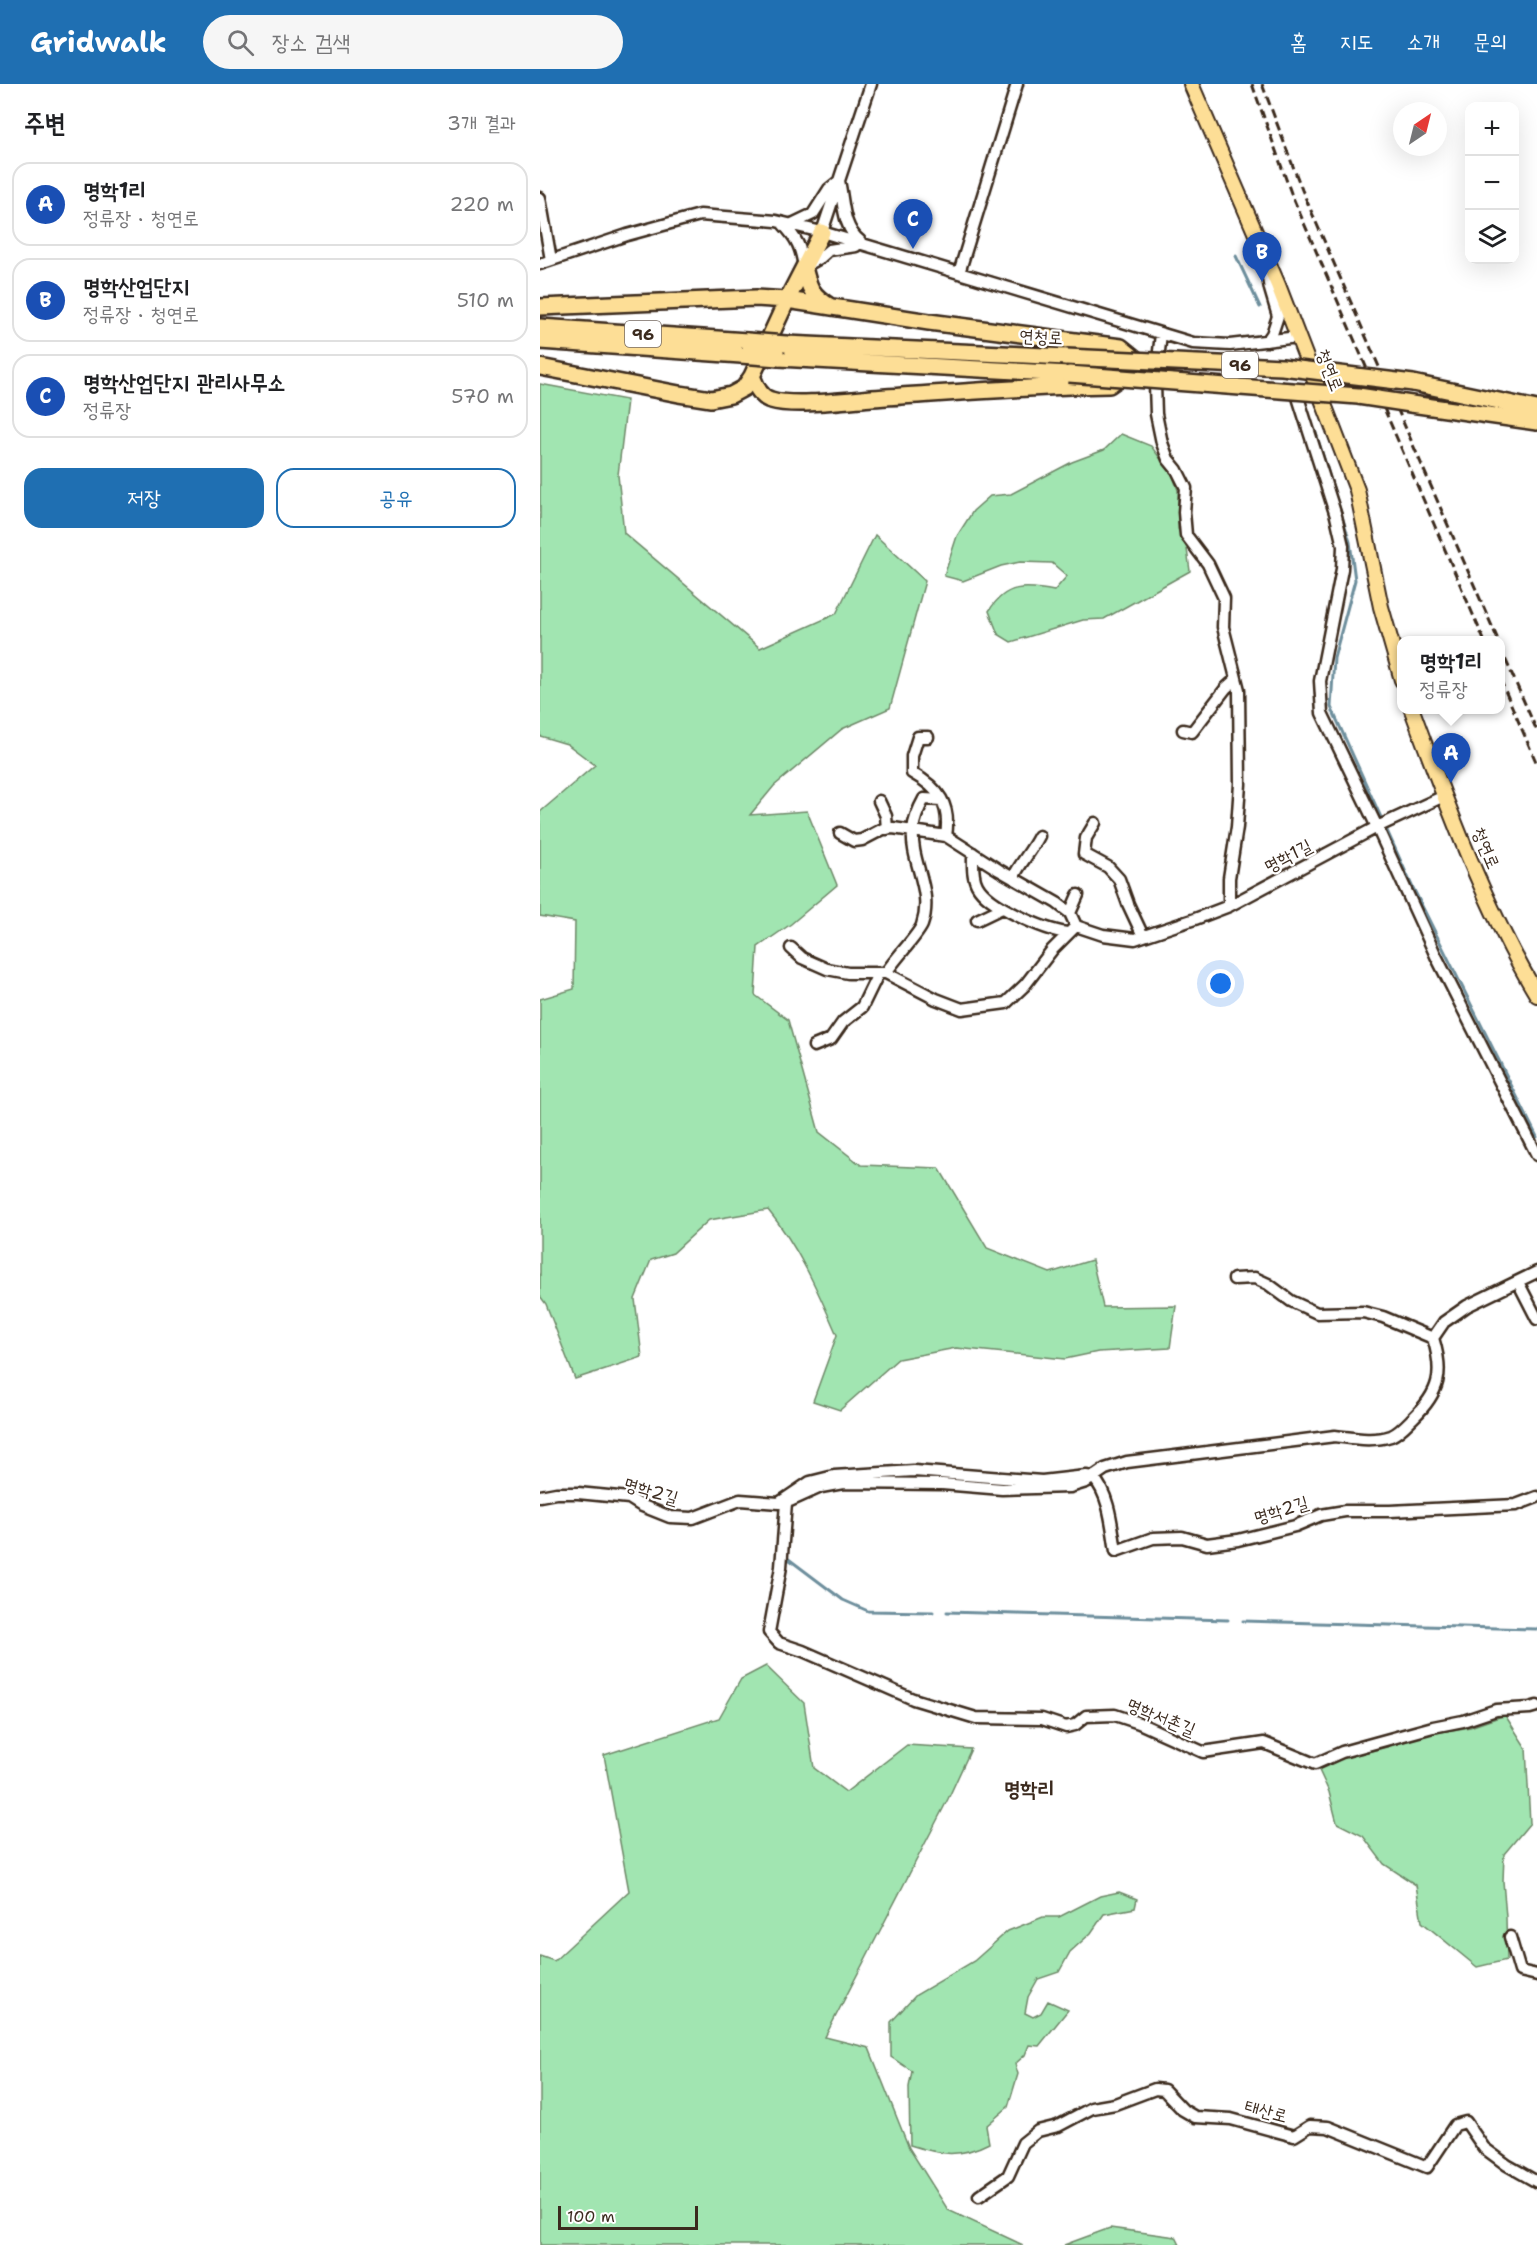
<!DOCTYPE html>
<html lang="ko">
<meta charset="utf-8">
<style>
:root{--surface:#fff;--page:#f6f6f6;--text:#202124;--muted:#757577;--line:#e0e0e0;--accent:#1f6fb2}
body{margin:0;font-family:"Shantell Sans","Poor Story",sans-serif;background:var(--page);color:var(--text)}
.controls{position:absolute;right:18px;top:18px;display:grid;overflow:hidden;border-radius:12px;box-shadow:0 6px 24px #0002}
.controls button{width:54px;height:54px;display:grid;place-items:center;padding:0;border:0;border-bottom:2px solid var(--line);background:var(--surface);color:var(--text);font:30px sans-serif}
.compass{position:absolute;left:853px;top:18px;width:54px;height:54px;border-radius:50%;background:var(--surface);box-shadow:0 6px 24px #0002;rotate:35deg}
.scale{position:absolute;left:18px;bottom:15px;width:140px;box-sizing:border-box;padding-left:6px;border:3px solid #3b2a1e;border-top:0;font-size:16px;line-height:21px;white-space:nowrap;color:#3b2a1e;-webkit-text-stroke:4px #fff;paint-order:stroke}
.you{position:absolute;left:681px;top:900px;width:21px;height:21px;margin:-15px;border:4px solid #fff;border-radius:50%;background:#1a73e8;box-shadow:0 0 0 9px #1a73e833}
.badge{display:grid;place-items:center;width:39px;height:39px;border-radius:50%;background:var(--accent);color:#fff;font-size:20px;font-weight:700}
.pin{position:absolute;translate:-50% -50px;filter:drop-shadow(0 2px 3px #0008)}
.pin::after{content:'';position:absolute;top:32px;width:21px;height:18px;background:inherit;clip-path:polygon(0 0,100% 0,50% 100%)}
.popup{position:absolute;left:857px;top:552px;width:108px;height:78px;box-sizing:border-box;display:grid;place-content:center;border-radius:12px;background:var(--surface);filter:drop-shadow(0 2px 4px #0005);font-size:20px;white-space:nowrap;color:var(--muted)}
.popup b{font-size:22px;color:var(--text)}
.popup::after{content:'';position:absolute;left:50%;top:100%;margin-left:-12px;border:12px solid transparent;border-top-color:var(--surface)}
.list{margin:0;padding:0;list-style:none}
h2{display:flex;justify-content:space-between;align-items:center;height:78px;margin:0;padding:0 24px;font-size:26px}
h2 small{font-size:20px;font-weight:400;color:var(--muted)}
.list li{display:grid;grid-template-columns:39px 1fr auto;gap:18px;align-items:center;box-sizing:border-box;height:84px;margin:0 12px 12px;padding:0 12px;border:2px solid var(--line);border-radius:18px}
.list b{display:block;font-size:22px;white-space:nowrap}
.list p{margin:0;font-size:20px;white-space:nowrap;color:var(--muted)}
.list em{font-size:20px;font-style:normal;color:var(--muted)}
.actions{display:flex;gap:12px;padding:18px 24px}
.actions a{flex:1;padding:14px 0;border:2px solid var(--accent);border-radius:18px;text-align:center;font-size:21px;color:var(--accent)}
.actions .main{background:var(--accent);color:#fff}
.icon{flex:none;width:33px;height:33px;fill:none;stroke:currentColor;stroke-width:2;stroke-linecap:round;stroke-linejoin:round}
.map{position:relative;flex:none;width:997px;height:2161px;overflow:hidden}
header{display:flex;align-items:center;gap:36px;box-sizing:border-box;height:84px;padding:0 30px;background:var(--accent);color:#fff}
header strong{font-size:28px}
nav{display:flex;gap:33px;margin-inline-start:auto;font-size:21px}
.search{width:420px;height:54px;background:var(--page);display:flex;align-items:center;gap:15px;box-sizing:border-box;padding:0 21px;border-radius:33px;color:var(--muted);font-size:22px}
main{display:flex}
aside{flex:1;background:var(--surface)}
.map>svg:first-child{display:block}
.green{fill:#a1e5b1;stroke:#6e8868;stroke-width:1.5}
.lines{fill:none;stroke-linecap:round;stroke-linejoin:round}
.stream{stroke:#6e8f9d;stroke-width:3}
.minor-casing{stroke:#3b2a1e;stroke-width:15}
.major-casing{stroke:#3b2a1e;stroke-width:18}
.highway-casing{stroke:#3b2a1e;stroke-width:20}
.minor{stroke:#fff;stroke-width:10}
.major{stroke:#fdde96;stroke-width:14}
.highway{stroke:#fdde96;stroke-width:15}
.rail{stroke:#3b2a1e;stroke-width:3;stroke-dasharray:9 4.5;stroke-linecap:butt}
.highway-bridge-casing{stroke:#3b2a1e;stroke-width:20;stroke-linecap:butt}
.highway-bridge{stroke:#fdde96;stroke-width:15}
.labels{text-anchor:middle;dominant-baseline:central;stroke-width:4.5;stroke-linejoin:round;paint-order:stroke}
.shield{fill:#fff;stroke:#766a62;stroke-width:1.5}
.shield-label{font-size:16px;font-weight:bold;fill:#3b2a1e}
.street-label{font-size:18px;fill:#3b2a1e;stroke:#fff}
.quarter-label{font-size:21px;font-weight:bold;fill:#3b2a1e;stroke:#fff}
</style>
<header>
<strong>Gridwalk</strong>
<div class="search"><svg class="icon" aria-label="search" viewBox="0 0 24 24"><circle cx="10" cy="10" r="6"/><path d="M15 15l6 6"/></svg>장소 검색</div>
<nav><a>홈</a><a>지도</a><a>소개</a><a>문의</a></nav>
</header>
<main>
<aside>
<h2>주변<small>3개 결과</small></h2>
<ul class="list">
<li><span class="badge" style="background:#1a4fb4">A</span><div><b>명학1리</b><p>정류장 · 청연로</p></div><em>220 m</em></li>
<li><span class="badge" style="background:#1a4fb4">B</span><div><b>명학산업단지</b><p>정류장 · 청연로</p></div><em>510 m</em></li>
<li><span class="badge" style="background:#1a4fb4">C</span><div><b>명학산업단지 관리사무소</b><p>정류장</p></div><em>570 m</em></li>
</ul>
<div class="actions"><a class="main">저장</a><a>공유</a></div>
</aside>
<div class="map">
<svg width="997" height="2161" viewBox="0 0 997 2161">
<rect width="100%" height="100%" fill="#fff"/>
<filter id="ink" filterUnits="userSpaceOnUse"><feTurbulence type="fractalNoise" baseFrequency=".0167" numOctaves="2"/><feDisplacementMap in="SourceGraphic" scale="12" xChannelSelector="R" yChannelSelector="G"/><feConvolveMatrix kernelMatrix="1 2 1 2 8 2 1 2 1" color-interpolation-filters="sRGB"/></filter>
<g filter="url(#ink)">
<path class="green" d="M0 300 87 316 78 391 84 449 220 564 296 530 335 451 385 497 350 624 302 645 234 702 210 731 267 727 297 801 251 840 218 863 215 911 248 936 279 1048 321 1081 399 1084 447 1164 510 1189 552 1176 563 1223 636 1222 630 1264 558 1268 525 1275 416 1264 358 1275 300 1326 273 1317 297 1251C278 1207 258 1162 228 1126L169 1136 133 1169 111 1176 95 1215 102 1273 35 1295 6 1220 0 1212V915L34 905 35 838 0 832V728L55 681 27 660 0 652Z
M581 350 611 362 632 390 638 406V445L647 465 650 487 564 535 543 536 471 558 458 550 449 527C466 499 485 502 514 507L527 492 512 479 480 478 461 482 423 497 404 492 417 452 433 427 450 412 471 410 532 378 564 366Z
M226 1582 264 1619 274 1684 306 1708 367 1661 431 1665 408 1715 285 1953 329 1964 369 2064 408 2126 483 2161H0V1872L14 1877 89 1807 64 1671 179 1634 201 1595Z
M965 1631 986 1664 990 1739 964 1770 963 1797 966 1833 967 1876 937 1883 882 1838 876 1801 844 1780 823 1752 797 1739 789 1708 778 1684 795 1676 847 1663 889 1650 930 1643Z
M579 1808 597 1815 595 1824 564 1830 551 1849 530 1868 519 1888 498 1895 488 1913 485 1929 493 1933 501 1929 508 1917 528 1926 499 1962 489 1961 485 1971 475 1980 478 1990 468 2023 446 2042 449 2059C420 2074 401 2071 370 2061L369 2003 372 1987 351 1973V1938L376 1911 434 1877 468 1847 503 1833H519L560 1812Z
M570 2144 636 2153 640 2161H524Z"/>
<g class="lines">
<path class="stream" d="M696 172 720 223
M775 346 810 458 815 496 794 574 791 623 873 804 997 1053
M246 1473 303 1516 328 1527 393 1528
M407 1528 688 1536
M703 1537 997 1545"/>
<defs>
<path id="minor" d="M0 114 11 176
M243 140C257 155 261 163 264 183L280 174 289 166 316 162
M250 141 273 130 289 105 299 97C304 118 302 143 320 157
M282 148 331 0
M0 180 87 151 160 131 236 137 282 148 653 259 690 261 758 253
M726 183 730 205 738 232 732 250 727 257
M419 189 477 0
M621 250 615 301 616 330 622 359 628 375 637 386 646 404 644 428 646 451 668 480 684 514 683 543 699 606 700 700 697 743 689 794V822
M756 307 796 432 803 462 802 485 780 597 782 629 837 743 896 872 997 1071
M643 646 652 648 686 604 696 595
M388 653H378L372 672V689C399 704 411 721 406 752
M339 717 346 732 347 745
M555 739 546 754 544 770 568 783 579 795 588 820 603 852
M300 749 314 757 322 756 343 745 353 744 406 752 459 786 517 819 530 829 536 842 563 851 595 855 655 835 689 822 837 743 904 712
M433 769C433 780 432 792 437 801 448 822 505 846 527 849
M473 794C480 779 491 768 499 752
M530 829 538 811
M437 836 462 824
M251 864 262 874 287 885 308 889H346L396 915 422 925 466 919 485 901 512 866 536 842
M346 889C353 877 379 850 382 841 394 806 370 779 373 746 374 736 379 724 384 715L401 716
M274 962 291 955 303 938 322 923 338 890
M694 1195 715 1194 728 1200 751 1217 777 1229 823 1228 843 1233 893 1254 904 1238 927 1222 997 1188
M978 1198 997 1235
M0 1412 16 1409H38L89 1414 100 1421 130 1433 153 1434 200 1416 239 1419 270 1398 294 1392 374 1387 502 1397 546 1392 553 1393C570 1411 572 1444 576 1467L613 1454 642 1453 667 1460 698 1456 755 1442 781 1431 805 1427H850L976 1421 997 1413
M250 1417 281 1403 303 1399 402 1400 462 1405 530 1403 546 1398 565 1385 587 1378 795 1352C813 1354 833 1358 851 1352 859 1349 867 1340 873 1334 900 1308 904 1289 893 1254
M246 1419 241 1483 229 1548 239 1559 263 1567 373 1615 436 1634 502 1635 526 1643 535 1641 546 1632 575 1631 599 1639 663 1668 724 1659 775 1680 802 1668 893 1643 923 1637 956 1626 990 1624 997 1622
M970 1853 980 1887 997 1891
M439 2112 468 2092 483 2059 498 2047 518 2042 552 2024 575 2020 615 2005 624 2006 643 2026 655 2033 691 2035 754 2052 770 2042 788 2043 887 2083 915 2041 926 2038 944 2064 967 2081 997 2098"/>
<path id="major" d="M651 0 738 201 817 406 841 523 862 596
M872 626C907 721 945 824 997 911"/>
<path id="highway" d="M264 183C269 204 271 211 291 223
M0 223 216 214 247 216 389 238 581 263 597 276
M0 243 207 257
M0 257 201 271
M246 260 526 273
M239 274 529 290
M0 283 139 310 171 315 191 311 204 304 212 292 247 216 282 148
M212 292C216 302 220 313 231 316 253 323 307 316 332 314 411 309 490 302 569 301L579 294
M873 299 997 325
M871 320 997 338"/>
</defs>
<use href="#minor" class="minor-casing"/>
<use href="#major" class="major-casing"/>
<use href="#highway" class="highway-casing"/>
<use href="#minor" class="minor"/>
<use href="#major" class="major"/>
<use href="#highway" class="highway"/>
<path class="rail" d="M712 0 751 109 944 556
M722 0 762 106 958 556
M960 563 997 647
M960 595 997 680"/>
<defs>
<path id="highway-bridge" d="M207 257 246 260
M201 271 239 274
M526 273 742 283 873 299
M529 290 818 312 871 320"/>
</defs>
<use href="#highway-bridge" class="highway-bridge-casing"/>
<use href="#highway-bridge" class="highway-bridge"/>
</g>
</g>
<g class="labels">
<g class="shield">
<rect x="85" y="237" width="36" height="26" rx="4.5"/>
<rect x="682" y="268" width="36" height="26" rx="4.5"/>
</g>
<g class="shield-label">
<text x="103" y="250">96</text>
<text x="700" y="281">96</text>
</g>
<g class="street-label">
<text transform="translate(501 253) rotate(3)">연청로</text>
<text transform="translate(790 286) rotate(69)">청연로</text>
<text transform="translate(946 764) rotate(67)">청연로</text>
<text transform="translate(748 772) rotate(-28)">명학1길</text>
<text transform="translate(111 1407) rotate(16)">명학2길</text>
<text transform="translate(741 1426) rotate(-17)">명학2길</text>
<text transform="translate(621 1633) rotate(22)">명학서촌길</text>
<text transform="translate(726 2027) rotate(15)">태산로</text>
</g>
<g class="quarter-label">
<text x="489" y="1705">명학리</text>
</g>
</g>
</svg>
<div class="controls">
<button>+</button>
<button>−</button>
<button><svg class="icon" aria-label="layers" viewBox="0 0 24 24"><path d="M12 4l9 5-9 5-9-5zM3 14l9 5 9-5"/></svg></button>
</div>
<svg class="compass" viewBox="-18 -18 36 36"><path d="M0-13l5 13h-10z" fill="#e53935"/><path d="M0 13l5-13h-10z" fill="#757577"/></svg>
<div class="scale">100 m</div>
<div class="you"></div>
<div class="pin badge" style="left:911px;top:699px;background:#1a4fb4">A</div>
<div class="popup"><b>명학1리</b>정류장</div>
<div class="pin badge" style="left:722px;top:198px;background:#1a4fb4">B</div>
<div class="pin badge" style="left:373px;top:165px;background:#1a4fb4">C</div>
</div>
</main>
